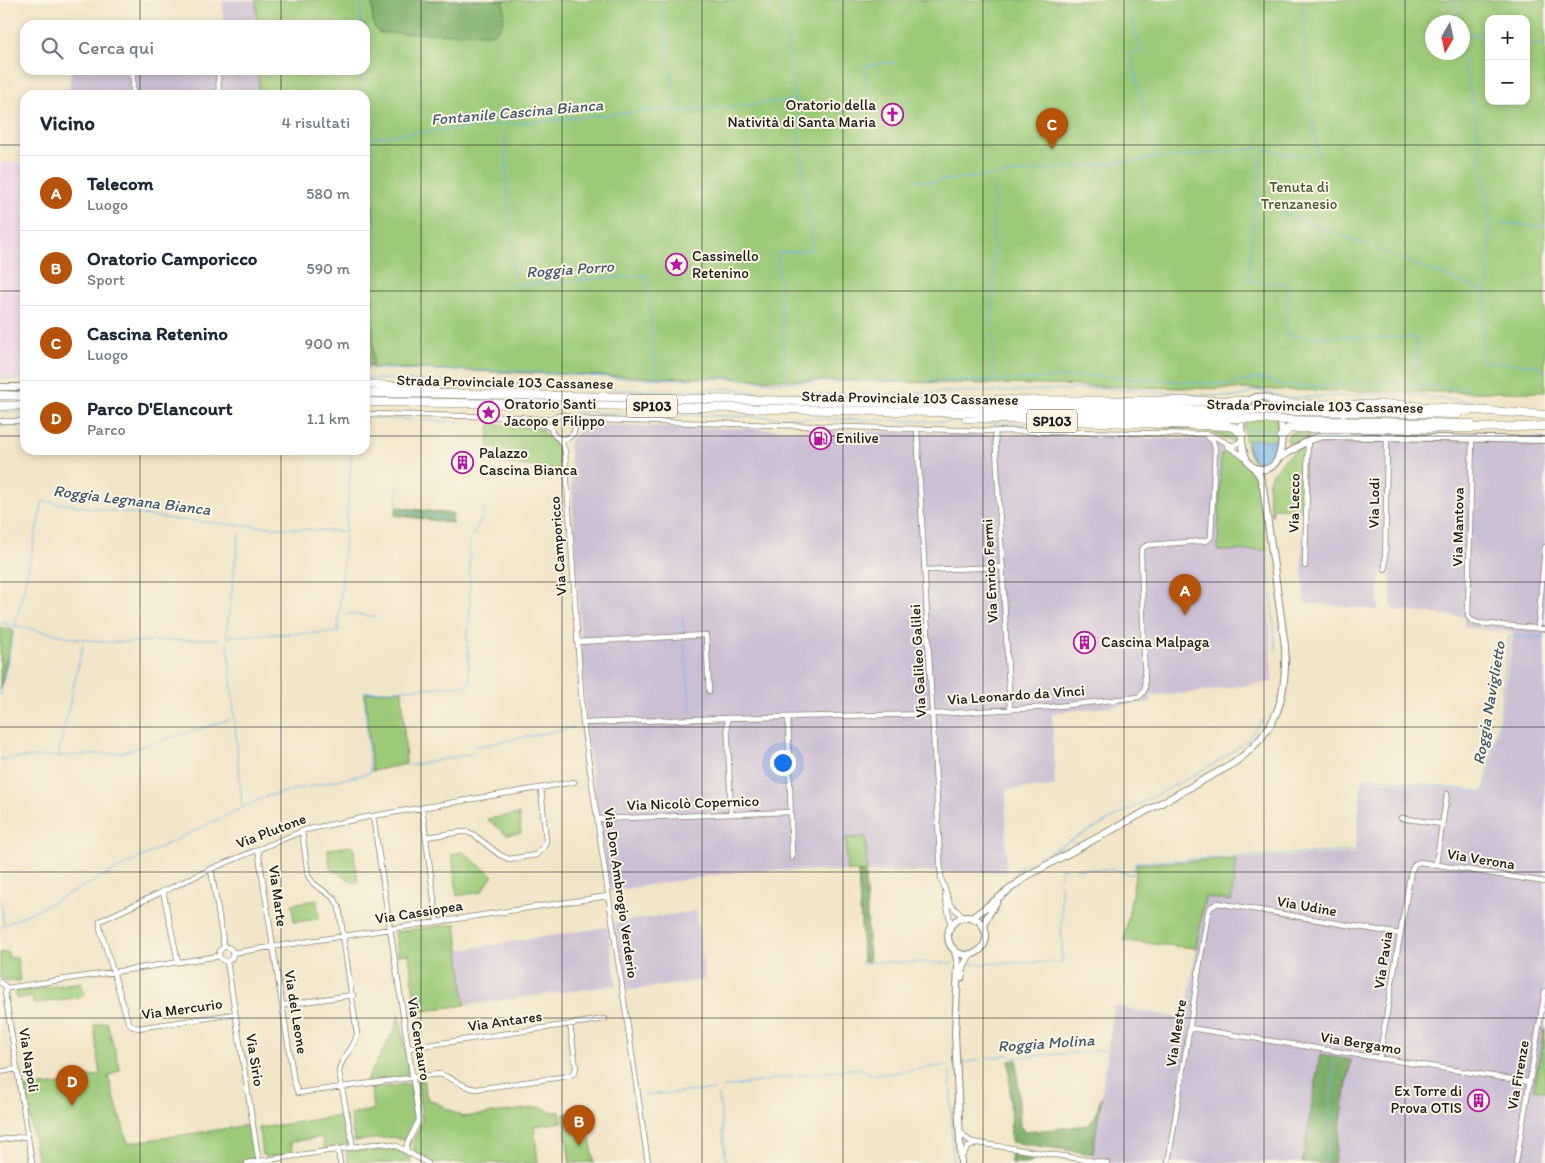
<!DOCTYPE html>
<html lang="it">
<meta charset="utf-8">
<style>
:root{--surface:#fff;--page:#f2f2f3;--text:#1f2937;--muted:#747a83;--line:#e0e1e3;--accent:#b45309}
body{margin:0;font-family:Itim,sans-serif;background:var(--page);color:var(--text)}
.controls{position:absolute;right:15px;top:15px;display:grid;overflow:hidden;border-radius:10px;box-shadow:0 2px 8px #0003}
.controls button{width:45px;height:45px;display:grid;place-items:center;padding:0;border:0;border-bottom:1px solid var(--line);background:var(--surface);color:var(--text);font:25px sans-serif}
.compass{position:absolute;left:1425px;top:15px;width:45px;height:45px;border-radius:50%;background:var(--surface);box-shadow:0 2px 8px #0003;rotate:189deg}
.you{position:absolute;left:782px;top:762px;width:18px;height:18px;margin:-12px;border:4px solid #fff;border-radius:50%;background:#1a73e8;box-shadow:0 0 0 8px #1a73e833}
.badge{display:grid;place-items:center;width:32px;height:32px;border-radius:50%;background:var(--accent);color:#fff;font-size:16px;font-weight:700}
.pin{position:absolute;translate:-50% -41px;filter:drop-shadow(0 1px 2px #0008)}
.pin::after{content:'';position:absolute;top:26px;width:18px;height:15px;background:inherit;clip-path:polygon(0 0,100% 0,50% 100%)}
.list{margin:0;padding:0;list-style:none}
h2{display:flex;justify-content:space-between;align-items:center;height:65px;margin:0;padding:0 20px;font-size:21px}
h2 small{font-size:16px;font-weight:400;color:var(--muted)}
.list li{display:grid;grid-template-columns:32px 1fr auto;gap:15px;align-items:center;box-sizing:border-box;height:75px;padding:0 20px;border-top:1px solid var(--line)}
.list b{display:block;font-size:19px;white-space:nowrap}
.list p{margin:0;font-size:16px;white-space:nowrap;color:var(--muted)}
.list em{font-size:16px;font-style:normal;color:var(--muted)}
.icon{flex:none;width:28px;height:28px;fill:none;stroke:currentColor;stroke-width:2;stroke-linecap:round;stroke-linejoin:round}
.map{position:relative;flex:none;width:1545px;height:1163px;overflow:hidden}
.search{position:absolute;background:var(--surface);box-shadow:0 2px 8px #0003;left:20px;top:20px;width:350px;height:55px;display:flex;align-items:center;gap:12px;box-sizing:border-box;padding:0 18px;border-radius:15px;color:var(--muted);font-size:19px}
.panel{position:absolute;background:var(--surface);box-shadow:0 2px 8px #0003;left:20px;top:90px;width:350px;height:365px;border-radius:15px}
.map>svg:first-child{display:block}
.built{fill:#edd1e9}
.industrial{fill:#ccbfd4}
.green{fill:#9cca79;stroke:#5c734a;fill-rule:evenodd}
.forest{fill:#7dae69;stroke:#4c6542}
.water{fill:#77b3e9;stroke:#4a6882}
.lines{fill:none;stroke-linecap:round;stroke-linejoin:round}
.stream{stroke:#77b3e9;stroke-width:1}
.street-casing{stroke:#868072;stroke-width:6}
.secondary-casing{stroke:#868072;stroke-width:8}
.highway-casing{stroke:#868072;stroke-width:9}
.street{stroke:#fff;stroke-width:4.5}
.secondary{stroke:#fff;stroke-width:6}
.highway{stroke:#fff;stroke-width:8}
.highway-bridge-casing{stroke:#868072;stroke-width:9;stroke-linecap:butt}
.highway-bridge{stroke:#fff;stroke-width:8}
.grid{fill:none;stroke:#1c1c1c;stroke-width:1;stroke-opacity:0.55}
.labels{text-anchor:middle;dominant-baseline:central;stroke-width:4;stroke-linejoin:round;paint-order:stroke}
.shield{fill:#fcf5e5;stroke:#5f5d58;stroke-width:1}
.shield-label{font-size:14px;font-weight:bold;fill:#1c1c1c}
.poi-label{font-size:15px;fill:#1c1c1c;stroke:#fcf5e5;text-anchor:start}
.park-label{font-size:15px;fill:#49593d;stroke:#fcf5e5}
.street-label{font-size:15px;fill:#1c1c1c;stroke:#fcf5e5}
.water-label{font-size:16px;font-style:italic;fill:#40586e;stroke:#fcf5e5}
</style>
<div class="map">
<svg width="1545" height="1163" viewBox="0 0 1545 1163">
<rect width="100%" height="100%" fill="#fcf5e5"/>
<filter id="ink" filterUnits="userSpaceOnUse"><feTurbulence type="fractalNoise" baseFrequency=".02" numOctaves="2"/><feDisplacementMap in="SourceGraphic" scale="10" xChannelSelector="R" yChannelSelector="G"/><feConvolveMatrix kernelMatrix="1 2 1 2 8 2 1 2 1" color-interpolation-filters="sRGB"/></filter>
<filter id="wash" filterUnits="userSpaceOnUse"><feTurbulence type="fractalNoise" baseFrequency=".0096" numOctaves="4" result="noise"/><feDisplacementMap in="SourceGraphic" scale="20" xChannelSelector="R" yChannelSelector="G"/><feGaussianBlur stdDeviation="1.12" result="paint"/><feColorMatrix in="noise" values="0 0 0 0 0 0 0 0 0 0 0 0 0 0 0 0 0 1.4 0 .05"/><feComposite in="paint" operator="in"/></filter>
<g filter="url(#wash)">
<rect width="100%" height="100%" fill="#f1e5c7"/>
<path class="built" d="M0 163 25 164V377L0 376Z"/>
<path class="industrial" d="M223 0H256L257 25H223Z
M71 70H258V95H69Z
M586 425 1206 439 1222 445 1218 551 1267 550 1272 682 1181 694 1151 695V702L1052 713 1055 787 1006 789V872H867L866 837 847 838V871L750 870 609 891 587 742 569 441Z
M1326 433 1545 437V1030L1534 1089 1545 1091V1163H1092L1114 1006 1185 1019 1205 897 1231 901 1237 859 1357 853 1363 779 1485 793 1501 717 1513 632 1464 627V617L1395 610 1391 604 1390 572H1380L1378 610 1305 603 1302 570 1305 438Z
M696 911 705 980 625 991 614 923Z
M607 927 617 985 465 1005 459 950Z"/>
<path class="green" d="M256 0H1545V392H1382L608 376 365 367V95H259L258 70H365V25H257ZM1489 19H1526V101H1489ZM1432 22H1462V52H1432Z
M1258 400C1263 400 1268 401 1271 405 1280 417 1283 465 1263 466 1243 467 1241 418 1248 406 1251 403 1254 401 1258 400Z
M490 424 539 428 558 447 561 469 497 463 498 448 488 447Z
M1154 426 1229 427 1238 434 1237 440 1232 442 1210 431Z
M1328 431 1310 435 1296 443H1290L1286 439 1291 432Z
M1302 449 1305 450 1303 509 1273 508 1272 516C1270 504 1265 484 1272 473 1274 470 1278 468 1280 465 1287 456 1291 453 1302 449Z
M1227 451C1239 458 1250 466 1257 479L1267 550 1218 551 1221 454Z
M0 627 13 630 0 690Z
M402 690 406 764 372 771 365 693Z
M519 814 521 833 507 835 487 819Z
M866 837 867 872 847 871 846 838Z
M353 846 358 882H353L330 868 328 849Z
M463 852 493 876 481 892 457 896 452 854Z
M1237 859 1231 901 1205 897 1196 948 1124 941 1137 864Z
M317 900 319 919 294 922 292 904Z
M456 924 465 1005 416 1012 409 954 398 955 395 932Z
M8 952 9 958 17 957 20 981 9 982 0 978V953Z
M81 982 86 996 33 1004 32 997 16 999 15 992Z
M399 1013 409 1071 404 1077 366 1081 396 1027Z
M107 1022 120 1070 108 1077 128 1143 250 1125 257 1161 239 1163H38L24 1088 81 1082V1078L100 1075 94 1025Z
M1544 1029 1545 1030V1091L1534 1089Z
M423 1080 427 1098 463 1117 542 1107 550 1112H560L562 1122 534 1126 538 1163H435L414 1151 412 1144 422 1122V1117L417 1081Z
M407 1084 411 1085 416 1120 407 1140H403L393 1137 354 1141 350 1114 373 1110 371 1089Z
M586 1110 588 1124 566 1127 564 1114Z
M345 1115 350 1144 324 1148 322 1137 291 1142 293 1153 266 1157 262 1154 259 1128Z
M588 1126 594 1162 570 1163 565 1129Z
M383 1146 400 1151 410 1157 411 1163H348L346 1151Z"/>
<path class="forest" d="M372 0H504C504 14 506 31 489 34L380 33C370 28 373 10 372 0Z
M365 171 373 176V364H365Z
M397 507 453 514 452 523 395 515Z
M858 872H865L869 961 863 962Z
M1320 1055 1351 1060 1334 1163H1302Z
M1017 1060 1020 1126 1025 1132 1089 1125 1095 1117 1101 1098 1093 1154 1011 1142 1009 1061Z
M1010 1153 1033 1156 1031 1163H1011Z"/>
<path class="water" d="M1248 440H1276C1275 451 1275 461 1263 464 1250 462 1249 451 1248 440Z"/>
<g class="lines">
<path class="stream" d="M360 0 361 25
M660 0 676 108 674 109
M781 0 795 99
M1127 0 1141 51 1130 53 1156 158
M1302 0 1308 90 1311 109
M1456 0 1457 22
M1467 34 1489 37
M1526 43 1545 46
M1461 52 1474 106 1490 222 1488 278 1481 359 1484 362 1536 365 1545 372
M362 70V95
M675 112 795 100 836 111 870 109 865 66 895 62
M1312 115 1318 155
M504 130 514 285 647 275 656 378
M369 140 377 137 421 132 668 109
M369 146 367 364 371 369 516 371 618 378 693 379
M1260 156 1259 193 1254 210 1249 281 1288 284 1286 336 1366 337
M916 180 928 182 1261 148 1286 154 1309 155
M1256 203 1372 247
M1500 223 1545 227
M1376 249 1486 292
M1371 338H1417L1416 384
M0 378 25 379
M365 378 453 383H524L626 390H701L726 388 752 392 831 394 1017 391 1099 388 1233 397 1240 396 1257 390 1287 398 1365 395H1405L1487 403
M701 379 713 377H731L755 381 777 382 909 381
M993 380 994 183
M924 381 1014 380 1093 376 1232 385 1257 378 1270 380 1278 384 1287 386H1313L1364 382
M786 382 778 253 813 250 796 108
M1371 382 1470 389
M0 412 25 411
M574 412 1026 424
M365 417 388 419
M393 419 414 420
M420 420 460 422
M518 425 544 428C548 433 560 446 560 451
M0 426H25
M1247 429 1275 430
M360 451V450
M398 484 397 506 401 511 448 519
M345 534 352 450
M1267 550 1276 651
M346 613 376 617
M682 617 684 633
M0 623C41 629 80 643 122 642 154 642 187 639 219 639
M15 627 43 501 171 519 237 525 345 532
M229 636 226 635 239 534
M228 639 230 636 338 632 345 536
M684 642 691 712
M228 643 242 806
M0 695 14 631
M475 747 575 727
M58 755 83 645
M0 759 120 753 229 720
M407 766 476 753
M1060 868 1061 877
M1062 869H1067
M1075 869H1114L1132 875 1136 862 1356 851 1363 780 1366 777 1484 792 1500 716 1509 637H1545
M1014 871 1214 764 1245 742 1264 719
M0 897 4 924
M0 927 47 905 163 846 267 796 370 773 364 692 469 685 470 684 467 636 470 617 469 542 483 516 484 507
M861 964 873 962 953 963
M969 964 1062 962 1061 885
M988 1058 1008 1055 1014 1058 1105 1050
M963 1063 979 1060
M950 1065V1064
M950 1072 953 1163
M800 1075 862 1068 870 1074H884L947 1065
M722 1088 794 1076
M644 1095 714 1090
M719 1095 726 1163
M1325 1163 1331 1135 1330 1101 1334 1074 1333 1059"/>
</g>
</g>
<g filter="url(#ink)">
<g class="lines">
<defs>
<path id="street" d="M133 70V95
M218 70 219 95
M365 414 520 417 545 420 554 418
M551 427a12 12 0 1 1 24 0a12 12 0 1 1-24 0Z
M572 418 591 420 995 431 1204 434 1211 435 1233 446 1238 443 1242 439
M0 421H25
M538 421 551 428
M917 429 941 878 950 904 964 918
M995 431 1010 709
M557 437 562 443 565 451 583 723 648 1163
M1472 439 1468 616 1471 620 1477 623 1545 629
M1227 446 1245 457
M1305 566 1308 441
M1385 569 1387 437
M925 570 1003 567
M1538 628 1545 547
M577 642 706 635 709 691
M788 717 792 858
M727 718 731 814
M583 723 727 718 933 714 1050 707 1139 697 1143 693 1145 688 1141 551 1144 547 1148 545 1203 541 1208 540 1211 537 1215 448 1213 441 1204 434
M422 808 437 922
M373 816 419 1120 407 1144 406 1151
M1401 818 1442 824
M597 819 791 812
M302 831 308 876 314 884 334 898 339 907 357 1034C356 1048 340 1057 339 1072L353 1147
M426 837 461 832H468L474 835 500 855 509 859 536 855 543 848 546 841 541 788
M258 849 294 1082 298 1093 438 1074C452 1076 462 1088 476 1089L569 1076 574 1073 576 1068 570 1024
M1436 864 1447 794
M211 869 224 947
M163 891 178 962
M945 896 951 926
M219 954a7 7 0 1 1 14 0a7 7 0 1 1-14 0Z
M232 953 608 896
M227 961 259 1163
M0 982 7 988
M7 988 219 956
M7 988 5 993 32 1163
M283 1005 353 995
M235 1014 138 1028 132 1026 128 1021 100 928V921L211 869 305 830 367 817 574 782
M1190 1028 1529 1082
M408 1048 605 1019
M1379 1059 1411 871 1415 864 1420 862 1545 882
M0 1072 17 1069
M960 1131 966 1138 972 1142 1107 1163
M0 1140 28 1136
M338 1149 340 1163
M962 1157 967 1148 977 1143
M247 1163 381 1143 397 1146 427 1163
M1168 1163 1208 912 1211 907 1218 903 1400 934
M1516 1163 1545 991"/>
<path id="secondary" d="M0 387H25
M1256 397C1263 396 1269 397 1274 403 1285 416 1288 475 1259 469 1254 468 1249 464 1247 460 1241 449 1239 417 1245 406 1247 401 1251 399 1256 397Z
M1278 459 1309 440 1323 436 1545 440
M948 936a19 19 0 1 1 38 0a19 19 0 1 1-38 0Z
M972 918 1027 876 1231 765C1277 733 1287 700 1285 646L1263 487 1260 476 1253 467
M984 929 986 919 997 901
M955 951 958 965 955 1033 961 1163
M961 978 964 965 970 954"/>
<path id="highway" d="M365 384 435 389
M365 393 467 394 1230 410
M0 395 25 396
M965 400 1248 401
M1272 401 1287 404 1400 405 1545 415
M365 402 534 404 1230 418
M0 406 25 405
M1288 411 1458 414
M966 418 1229 426 1235 428 1242 434
M1288 420 1471 424
M1281 437 1288 429 1293 428C1377 428 1461 430 1545 426"/>
</defs>
<use href="#street" class="street-casing"/>
<use href="#secondary" class="secondary-casing"/>
<use href="#highway" class="highway-casing"/>
<use href="#street" class="street"/>
<use href="#secondary" class="secondary"/>
<use href="#highway" class="highway"/>
<defs>
<path id="highway-bridge" d="M1230 410 1288 411
M1230 418 1288 420"/>
</defs>
<use href="#highway-bridge" class="highway-bridge-casing"/>
<use href="#highway-bridge" class="highway-bridge"/>
</g>
</g>
<path class="grid" d="M140 0V25M281 0V25M421 0V1163M562 0V1163M702 0V1163M843 0V1163M983 0V1163M1124 0V1163M1264 0V1163M1405 0V1163M140 70V95M281 70V95M0 145H25M365 145H1545M0 291H25M365 291H1545M0 436H25M365 436H1545M140 450V1163M281 450V1163M0 582H1545M0 727H1545M0 872H1545M0 1018H1545"/>
<defs>
<symbol id="church-ring" viewBox="-11 -11 22 22"><circle r="9.5" fill="#fcf5e5" stroke="#b5179e" stroke-width="1.5"/><path d="M-1.2-6h2.4v3.5h3.3v2.4h-3.3V6h-2.4V-.1h-3.3v-2.4h3.3Z" fill="#b5179e"/></symbol>
<symbol id="sight-ring" viewBox="-11 -11 22 22"><circle r="9.5" fill="#fcf5e5" stroke="#b5179e" stroke-width="1.5"/><path d="M0-6L1.8-2.2L6-1.7L2.9 1.2L3.7 5.4L0 3.3L-3.7 5.4L-2.9 1.2L-6-1.7L-1.8-2.2Z" fill="#b5179e"/></symbol>
<symbol id="fuel-ring" viewBox="-11 -11 22 22"><circle r="9.5" fill="#fcf5e5" stroke="#b5179e" stroke-width="1.5"/><path d="M-5.5-6h7V0h2V4h1.3V-2.5L3-4.5l.8-.8L6-3V5H2.5V1h-1V6h-7ZM-4.2-4.7v3.2H.2V-4.7Z" fill="#b5179e"/></symbol>
<symbol id="building-ring" viewBox="-11 -11 22 22"><circle r="9.5" fill="#fcf5e5" stroke="#b5179e" stroke-width="1.5"/><path d="M-4-6H4V6H1V3H-1V6H-4ZM-2.5-4.3h1.7v1.8h-1.7ZM.8-4.3h1.7v1.8H.8ZM-2.5-1h1.7V.8h-1.7ZM.8-1h1.7V.8H.8Z" fill="#b5179e"/></symbol>
</defs>
<g fill-rule="evenodd">
<use href="#church-ring" x="880" y="102" width="25" height="25"/>
<use href="#sight-ring" x="664" y="252" width="25" height="25"/>
<use href="#sight-ring" x="476" y="400" width="25" height="25"/>
<use href="#fuel-ring" x="808" y="426" width="25" height="25"/>
<use href="#building-ring" x="450" y="450" width="25" height="25"/>
<use href="#building-ring" x="1072" y="630" width="25" height="25"/>
<use href="#building-ring" x="1466" y="1088" width="25" height="25"/>
</g>
<g class="labels">
<g class="shield">
<rect x="627" y="394.5" width="50" height="23" rx="4"/>
<rect x="1027" y="409.5" width="50" height="23" rx="4"/>
</g>
<g class="shield-label">
<text x="652" y="406">SP103</text>
<text x="1052" y="421">SP103</text>
</g>
<g class="poi-label">
<text x="876" y="105" text-anchor="end">Oratorio della<tspan x="876" dy="17">Natività di Santa Maria</tspan></text>
<text x="692" y="256">Cassinello<tspan x="692" dy="17">Retenino</tspan></text>
<text x="504" y="404">Oratorio Santi<tspan x="504" dy="17">Jacopo e Filippo</tspan></text>
<text x="836" y="438">Enilive</text>
<text x="479" y="453">Palazzo<tspan x="479" dy="17">Cascina Bianca</tspan></text>
<text x="1101" y="642">Cascina Malpaga</text>
<text x="1462" y="1091" text-anchor="end">Ex Torre di<tspan x="1462" dy="17">Prova OTIS</tspan></text>
</g>
<g class="park-label">
<text x="1299" y="187">Tenuta di<tspan x="1299" dy="17">Trenzanesio</tspan></text>
</g>
<g class="street-label">
<text transform="translate(505 382) rotate(1)">Strada Provinciale 103 Cassanese</text>
<text transform="translate(910 398) rotate(1)">Strada Provinciale 103 Cassanese</text>
<text transform="translate(1315 406) rotate(1)">Strada Provinciale 103 Cassanese</text>
<text transform="translate(1294 503) rotate(-89)">Via Lecco</text>
<text transform="translate(1374 503) rotate(-89)">Via Lodi</text>
<text transform="translate(1458 527) rotate(-89)">Via Mantova</text>
<text transform="translate(558 546) rotate(-94)">Via Camporicco</text>
<text transform="translate(990 571) rotate(-93)">Via Enrico Fermi</text>
<text transform="translate(918 661) rotate(-93)">Via Galileo Galilei</text>
<text transform="translate(1016 695) rotate(-4)">Via Leonardo da Vinci</text>
<text transform="translate(693 803) rotate(-2)">Via Nicolò Copernico</text>
<text transform="translate(271 831) rotate(-21)">Via Plutone</text>
<text transform="translate(1481 859) rotate(9)">Via Verona</text>
<text transform="translate(621 893) rotate(82)">Via Don Ambrogio Verderio</text>
<text transform="translate(278 896) rotate(82)">Via Marte</text>
<text transform="translate(1307 906) rotate(10)">Via Udine</text>
<text transform="translate(419 912) rotate(-9)">Via Cassiopea</text>
<text transform="translate(1383 960) rotate(-81)">Via Pavia</text>
<text transform="translate(182 1009) rotate(-8)">Via Mercurio</text>
<text transform="translate(296 1012) rotate(81)">Via del Leone</text>
<text transform="translate(505 1021) rotate(-8)">Via Antares</text>
<text transform="translate(1176 1033) rotate(-81)">Via Mestre</text>
<text transform="translate(419 1039) rotate(81)">Via Centauro</text>
<text transform="translate(1361 1043) rotate(9)">Via Bergamo</text>
<text transform="translate(29 1060) rotate(81)">Via Napoli</text>
<text transform="translate(255 1060) rotate(81)">Via Sirio</text>
<text transform="translate(1518 1075) rotate(-80)">Via Firenze</text>
</g>
<g class="water-label">
<text transform="translate(517 112) rotate(-5)">Fontanile Cascina Bianca</text>
<text transform="translate(570 269) rotate(-4)">Roggia Porro</text>
<text transform="translate(132 500) rotate(7)">Roggia Legnana Bianca</text>
<text transform="translate(1489 703) rotate(-80)">Roggia Naviglietto</text>
<text transform="translate(1046 1043) rotate(-4)">Roggia Molina</text>
</g>
</g>
</svg>
<div class="controls">
<button>+</button>
<button>−</button>
</div>
<svg class="compass" viewBox="-18 -18 36 36"><path d="M0-13l5 13h-10z" fill="#e53935"/><path d="M0 13l5-13h-10z" fill="#747a83"/></svg>
<div class="you"></div>
<div class="pin badge" style="left:1185px;top:615px">A</div>
<div class="pin badge" style="left:579px;top:1146px">B</div>
<div class="pin badge" style="left:1052px;top:149px">C</div>
<div class="pin badge" style="left:72px;top:1106px">D</div>
<div class="search"><svg class="icon" aria-label="search" viewBox="0 0 24 24"><circle cx="10" cy="10" r="6"/><path d="M15 15l6 6"/></svg>Cerca qui</div>
<section class="panel">
<h2>Vicino<small>4 risultati</small></h2>
<ul class="list">
<li><span class="badge">A</span><div><b>Telecom</b><p>Luogo</p></div><em>580 m</em></li>
<li><span class="badge">B</span><div><b>Oratorio Camporicco</b><p>Sport</p></div><em>590 m</em></li>
<li><span class="badge">C</span><div><b>Cascina Retenino</b><p>Luogo</p></div><em>900 m</em></li>
<li><span class="badge">D</span><div><b>Parco D'Elancourt</b><p>Parco</p></div><em>1.1 km</em></li>
</ul>
</section>
</div>
